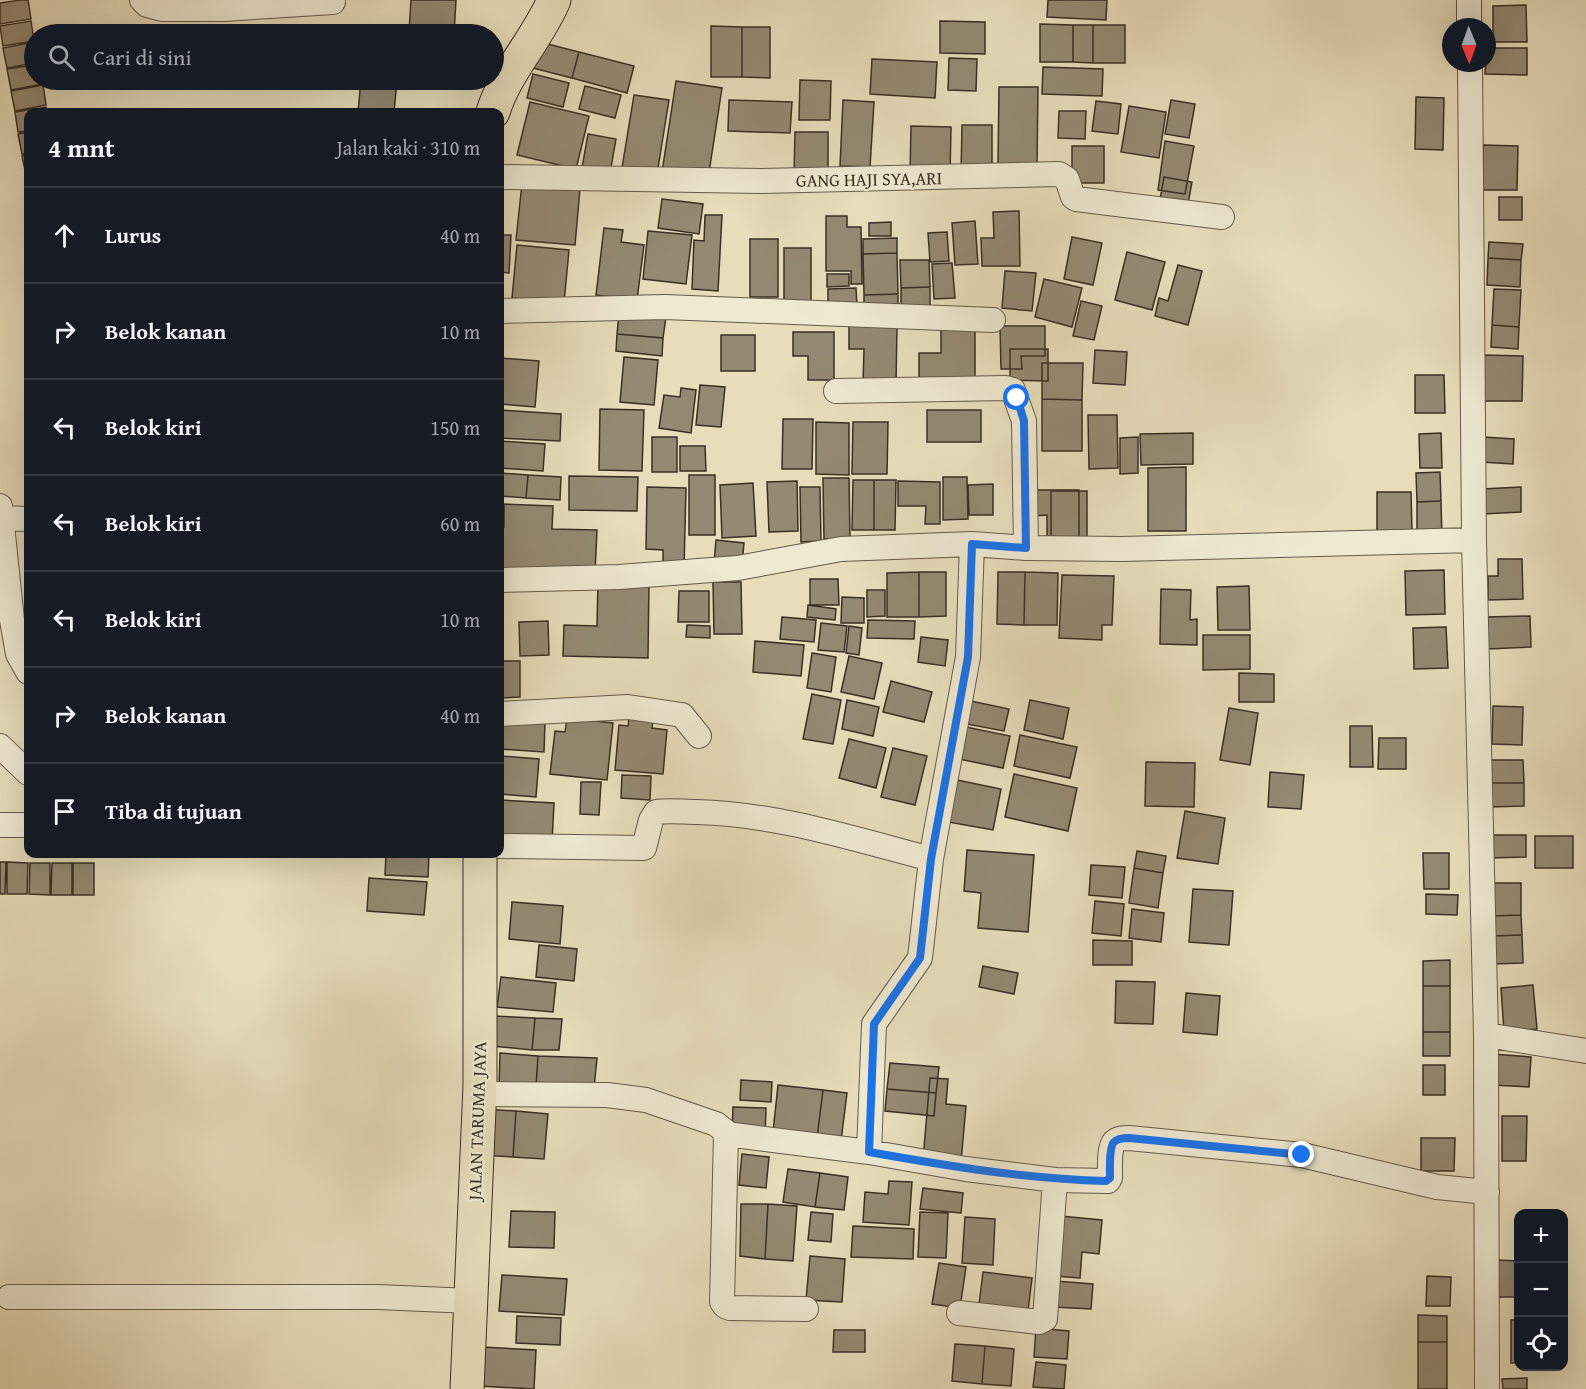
<!DOCTYPE html>
<html lang="id">
<meta charset="utf-8">
<style>
:root{--surface:#171b24;--page:#20242c;--text:#f1f3f6;--muted:#9ea1a6;--line:#363941}
body{margin:0;font-family:"Gentium Book Plus",serif;background:var(--page);color:var(--text)}
.controls{position:absolute;right:18px;bottom:18px;display:grid;overflow:hidden;border-radius:12px;box-shadow:0 6px 24px #0002}
.controls button{width:54px;height:54px;display:grid;place-items:center;padding:0;border:0;border-bottom:2px solid var(--line);background:var(--surface);color:var(--text);font:30px sans-serif}
.compass{position:absolute;left:1442px;top:18px;width:54px;height:54px;border-radius:50%;background:var(--surface);box-shadow:0 6px 24px #0002;rotate:179deg}
.stop{position:absolute;width:18px;height:18px;margin:-14px;border:4px solid #1a73e8;border-radius:50%;background:#fff}
.stop.end{background:#1a73e8;border-color:#fff;box-shadow:0 2px 6px #0008}
.list{margin:0;padding:0;list-style:none}
h2{display:flex;justify-content:space-between;align-items:center;height:78px;margin:0;padding:0 24px;font-size:26px}
h2 small{font-size:20px;font-weight:400;color:var(--muted)}
.list li{display:grid;grid-template-columns:39px 1fr auto;gap:18px;align-items:center;box-sizing:border-box;height:96px;padding:0 24px;border-top:2px solid var(--line)}
.list b{display:block;font-size:22px;white-space:nowrap}
.list em{font-size:20px;font-style:normal;color:var(--muted)}
.icon{flex:none;width:33px;height:33px;fill:none;stroke:currentColor;stroke-width:2;stroke-linecap:round;stroke-linejoin:round}
.map{position:relative;flex:none;width:1586px;height:1389px;overflow:hidden}
.search{position:absolute;background:var(--surface);box-shadow:0 6px 24px #0002;left:24px;top:24px;width:480px;height:66px;display:flex;align-items:center;gap:15px;box-sizing:border-box;padding:0 21px;border-radius:33px;color:var(--muted);font-size:22px}
.panel{position:absolute;background:var(--surface);box-shadow:0 6px 24px #0002;left:24px;top:108px;width:480px;height:750px;border-radius:12px}
.map>svg:first-child{display:block}
.building{fill:#948972;stroke:#3a2f25;stroke-width:1.5}
.lines{fill:none;stroke-linecap:round;stroke-linejoin:round}
.minor-casing{stroke:#655a4a;stroke-width:26}
.primary-casing{stroke:#3a2f25;stroke-width:35}
.minor{stroke:#efe9d2;stroke-width:24}
.primary{stroke:#e7ddba;stroke-width:33}
.route{stroke:#1a73e8;stroke-width:8}
.labels{text-anchor:middle;dominant-baseline:central;stroke-width:4.5;stroke-linejoin:round;paint-order:stroke}
.street-label{font-size:18px;fill:#3a2f25;stroke:#efe9d2}
</style>
<div class="map">
<svg width="1586" height="1389" viewBox="0 0 1586 1389">
<rect width="100%" height="100%" fill="#e7ddba"/>
<filter id="stains"><feTurbulence type="fractalNoise" baseFrequency=".00333" numOctaves="4"/><feColorMatrix values="0 0 0 0 .2 0 0 0 0 .09 0 0 0 0 .02 0 0 0 .5 -.17"/></filter>
<radialGradient id="worn" r=".72"><stop offset=".6" stop-color="#630" stop-opacity="0"/><stop offset="1" stop-color="#630" stop-opacity=".3"/></radialGradient>
<path class="building" d="M21 0H28L31 19 0 24V3Z
M411 0H456L454 34 409 32Z
M1048 0H1107L1106 20 1047 17Z
M1526 5 1527 42H1493V6Z
M31 21 34 41 3 46 0 26Z
M940 21 985 22V54L940 53Z
M1040 24 1073 25V62H1040Z
M1073 25H1093V63L1073 62Z
M1093 25H1125V63H1093Z
M711 26 742 27V77H711Z
M742 27H770V78L742 77Z
M366 31 391 34H365Z
M532 40 579 52 572 78 525 66Z
M34 42V63L7 68 3 48Z
M1487 48H1527V75L1485 74Z
M579 52 634 66 627 93 572 78Z
M949 58 977 59 976 91 948 90Z
M872 59 937 62 935 98 870 94Z
M34 65V80H42L43 84 11 90 7 69Z
M1043 67 1103 69 1102 96 1042 94Z
M533 74 569 83 563 107 527 98Z
M361 80H397L394 112H358Z
M450 80H479L478 84Z
M800 80 831 81 830 120H799Z
M676 81 722 88 708 179 662 172Z
M43 85 46 105 15 111 11 91Z
M585 86 621 95 615 118 579 109Z
M999 87H1038L1037 165H998Z
M634 95 669 100 657 174 622 168Z
M1416 97 1444 98 1443 150 1415 149Z
M729 100 792 102 790 133 728 131Z
M843 100 874 102 870 167 840 166Z
M1171 100 1195 104 1189 138 1165 134Z
M1096 101 1121 104 1118 134 1092 131Z
M530 102 589 116 576 169 517 155Z
M1129 106 1166 112 1159 158 1121 152Z
M46 107 48 112H28V131L18 132 15 112Z
M1059 111H1086L1085 139 1058 138Z
M962 125H992V175L961 174Z
M911 126 951 127 950 175 910 174Z
M28 132V153L22 154 18 134Z
M795 132H828V175L794 174Z
M588 134 616 139 610 173 582 168Z
M1165 141 1194 146 1185 194 1158 190Z
M1483 145 1518 146 1517 190H1482Z
M1072 146H1104V183H1072Z
M28 154V175H26L22 156Z
M1164 177 1192 182 1188 204 1160 199Z
M522 183 580 189 575 245 516 240Z
M1499 197H1522V220H1499Z
M662 199 703 204 699 234 658 228Z
M1019 211 1020 266H982L981 238H994L993 212Z
M705 215H722L718 291 692 289 694 240 704 241Z
M826 216H847V227H861L862 284H851V271H826Z
M975 221 978 264 955 265 952 223Z
M891 222V236H869V223Z
M604 228 623 230 621 242 644 245 637 300 596 295Z
M648 231 692 235 686 284 643 279Z
M947 232 949 261 930 262 928 233Z
M500 235H511L509 273 500 272Z
M1072 237 1102 243 1093 285 1064 279Z
M897 238V253L863 254V239Z
M750 239H778V297H750Z
M1489 242 1523 244 1521 260 1488 258Z
M517 245 569 250 564 303 512 298Z
M784 248H811V307H784Z
M1127 252 1165 262 1152 310 1115 300Z
M897 253 898 294 864 295 863 254Z
M1488 258 1521 260 1520 287 1487 285Z
M900 260H929L930 287 901 288Z
M952 263 955 298 934 299 932 264Z
M1178 265 1202 271 1188 325 1155 316 1159 298 1168 301Z
M1005 271 1036 273 1032 311 1002 308Z
M827 274H849V286L827 287Z
M1044 279 1082 288 1072 327 1035 317Z
M930 287V313L901 314V288Z
M856 288 857 307 828 308V289Z
M1494 289 1521 290 1519 327 1492 325Z
M898 294V314L864 315V295Z
M1081 301 1102 306 1094 340 1073 336Z
M619 314 666 317 663 338 617 334Z
M849 325 897 326 896 385 863 384 864 349H849Z
M1492 325 1519 327 1518 349 1491 347Z
M1000 326H1045V356H1021L1022 369H1001Z
M975 328V384H919V353H941V329Z
M793 332H834V380H808V356H793Z
M617 334 663 338 662 356 616 351Z
M721 335H755V371H721Z
M1010 349H1048V381L1010 380Z
M1095 350 1127 352 1125 385 1093 383Z
M1482 355 1523 356 1522 401H1481Z
M624 357 658 360 654 405 620 402Z
M500 358 539 361 535 407 500 404Z
M1042 363H1083L1082 400 1042 399Z
M1415 375H1444L1445 413H1415Z
M700 385 725 387 721 427 696 425Z
M681 388 696 390 691 433 659 428 664 395 680 397Z
M1042 399 1082 400V451H1042Z
M600 409 644 410 642 471 599 470Z
M500 410 561 414 560 441 500 438Z
M927 410H981V442H927Z
M1088 415H1117L1118 468 1089 469Z
M783 419H813L812 469H782Z
M816 422 849 423V475L816 474Z
M853 422H888L887 474H852Z
M1193 433V464L1141 465 1140 434Z
M1441 433 1442 468H1420L1419 434Z
M652 437H677V472H652Z
M1138 437V473L1120 474V438Z
M1483 437 1514 439 1513 464 1481 462Z
M500 441 545 444 543 471 500 468Z
M680 446H705L706 471H680Z
M1186 467V531H1148V468Z
M1440 472 1441 501 1417 502 1416 473Z
M500 473 528 475 526 498 500 496Z
M528 475 561 477 560 500 526 498Z
M689 475H715V535H689Z
M569 476 638 477 637 511 569 510Z
M943 477H967L968 519 943 520Z
M823 478H849L850 538 824 539Z
M853 480H874V530H852Z
M874 480H896L895 530H874Z
M797 481 798 531 769 532 767 482Z
M898 481 940 482V524H925L926 506H898Z
M753 483 756 536 722 538 720 485Z
M993 484V515H969L968 485Z
M647 487 686 488 684 568H663V550L646 549Z
M800 487H820L821 541 801 542Z
M1521 487V512L1483 514 1482 489Z
M1034 490H1079V537H1047V515L1034 516Z
M1051 491H1087V545L1051 546Z
M1377 492H1411L1412 532H1377Z
M1441 501 1442 539H1417V502Z
M504 504 553 506 552 529 597 530 595 573 500 570V527H504Z
M716 540 744 543 742 565 714 563Z
M1498 559H1522L1523 599 1488 600V576H1498Z
M1444 570 1445 614 1406 615 1405 571Z
M919 572V617H887V573Z
M919 572H946V616L919 617Z
M998 572H1025L1024 625 997 624Z
M1025 572 1058 573 1057 625H1024Z
M1062 575 1114 576 1112 625H1102V640L1059 638Z
M810 579H838L839 605H810Z
M598 580 649 581 648 658 563 656 564 625 597 626Z
M713 582H741L742 634H714Z
M1249 586 1250 630H1218L1217 587Z
M1161 589 1191 590 1190 620 1197 619V645L1160 644Z
M867 590H885V616L867 617Z
M679 591H709V622H678Z
M842 597 864 598V623H841Z
M808 605 836 609 835 620 807 617Z
M1530 616 1531 647 1488 649 1487 617Z
M782 617 816 620 814 642 780 639Z
M868 620 915 621 914 639 867 638Z
M548 621 549 655 520 656 519 622Z
M821 623 847 626 844 652 818 650Z
M687 625 710 626V638L686 637Z
M849 626 862 628 859 655 846 653Z
M1446 627 1448 668 1414 669 1413 628Z
M1203 635H1250V669L1203 670Z
M921 637 948 640 945 666 918 662Z
M755 641 804 645 801 676 753 672Z
M812 653 836 657 831 692 807 688Z
M849 656 882 663 874 699 841 692Z
M500 661H520V697L500 698Z
M1239 673 1274 674V702H1239Z
M891 681 932 692 924 722 883 712Z
M812 694 841 700 833 744 803 739Z
M847 700 879 707 873 736 842 729Z
M966 700 1009 709 1004 731 961 723Z
M1030 700 1069 708 1063 739 1024 730Z
M1493 706 1523 707 1522 745 1492 744Z
M1229 708 1258 713 1250 765 1220 760Z
M630 712 654 715 652 728 667 730 663 774 615 770 619 725 628 726Z
M567 718 613 723 607 780 550 774 555 731 565 732Z
M500 720 545 723 544 752 500 749Z
M961 726 1010 736 1003 768 954 758Z
M1350 726H1372L1373 767H1350Z
M1020 735 1077 747 1070 778 1014 766Z
M1379 738H1406V769H1378Z
M849 739 886 748 876 788 839 778Z
M893 748 927 756 915 805 881 797Z
M500 756 539 759 536 797 500 794Z
M1489 760H1523L1524 783H1489Z
M1146 762 1195 763 1194 807 1145 806Z
M1270 772 1304 775 1301 809 1268 807Z
M1014 774 1077 788 1068 831 1005 817Z
M622 775 651 776 650 800 621 798Z
M957 780 1001 789 993 830 948 822Z
M581 782H601L599 815 580 814Z
M1489 783H1524V806L1489 807Z
M500 800 554 803 552 843 500 840Z
M1185 811 1225 818 1218 864 1177 858Z
M1488 835H1526V857L1488 858Z
M1535 836H1573V868H1535Z
M967 850 1034 855 1028 932 978 928 981 893 964 891Z
M1137 851 1166 856 1163 873 1134 868Z
M1423 853H1449V889H1424Z
M386 854H429L428 877 385 875Z
M0 862H6L5 894H0Z
M7 862 28 863 27 894H7Z
M30 863H50V895L29 894Z
M52 863H72V895H51Z
M73 863H94V895H73Z
M1091 865 1125 867 1122 898 1089 895Z
M1134 868 1163 873 1158 908 1129 903Z
M369 878 427 882 424 915 367 911Z
M1490 883H1521V915L1491 916Z
M1193 889 1233 891 1229 945 1189 942Z
M1426 894 1458 895 1457 915 1426 914Z
M1095 901 1124 904 1121 936 1092 933Z
M512 902 563 906 560 944 509 939Z
M1132 909 1164 913 1161 942 1129 938Z
M1521 915 1522 935 1492 936 1491 916Z
M1522 935 1523 963 1493 964 1492 936Z
M1093 940 1132 941V965H1093Z
M539 945 577 949 574 981 536 977Z
M1450 960V986H1423V961Z
M983 966 1018 973 1014 994 979 987Z
M501 977 556 983 553 1012 497 1007Z
M1116 981 1155 982 1153 1024 1115 1023Z
M1533 985 1537 1029 1504 1032 1501 988Z
M1423 986H1450V1032H1423Z
M1186 993 1220 996 1217 1035 1183 1032Z
M493 1016 535 1018 532 1050 492 1046Z
M535 1018 562 1019 559 1050H532Z
M1423 1032H1450V1056H1423Z
M500 1053 538 1056 536 1087 499 1089Z
M1492 1054 1531 1057 1529 1087 1491 1085Z
M538 1056 597 1058 594 1088 536 1087Z
M890 1063 939 1067 936 1093 887 1089Z
M1423 1065H1445V1095H1423Z
M930 1078 948 1079 946 1104 966 1106 961 1162 923 1159Z
M741 1080 772 1082 771 1102 740 1100Z
M778 1085 823 1090 817 1138 773 1132Z
M887 1089 936 1093 934 1116 885 1111Z
M823 1090 847 1093 841 1141 817 1138Z
M733 1107 766 1108 765 1136 732 1135Z
M483 1109 516 1111 513 1157 480 1155Z
M516 1111 548 1114 544 1159 513 1157Z
M1502 1116H1527L1526 1161H1502Z
M1421 1138H1455L1454 1171H1421Z
M742 1154 769 1157 766 1188 739 1185Z
M788 1169 820 1173 815 1207 783 1202Z
M820 1173 848 1177 844 1210 815 1207Z
M889 1181 912 1182 909 1225 863 1222 865 1192 888 1194Z
M923 1188 963 1193 961 1213 920 1209Z
M741 1204H768L765 1259 740 1256Z
M768 1204 797 1206 793 1261 765 1259Z
M511 1211 555 1212 554 1248 509 1247Z
M811 1212 833 1214 831 1242 808 1240Z
M920 1212 948 1213 946 1258 918 1257Z
M1060 1216 1102 1220 1099 1254 1082 1252 1080 1278 1054 1276Z
M965 1217 995 1219 993 1265 962 1263Z
M853 1226 914 1229 913 1259 851 1257Z
M810 1256 845 1259 842 1302 806 1300Z
M1497 1260 1518 1261V1297H1497Z
M939 1263 966 1267 960 1308 932 1304Z
M983 1272 1032 1278 1028 1311 979 1305Z
M502 1275 567 1279 564 1315 499 1311Z
M1427 1276 1451 1277 1450 1306H1426Z
M1055 1281 1093 1284 1091 1309 1053 1307Z
M1418 1315 1447 1316V1342H1418Z
M517 1316 561 1318 560 1345 516 1343Z
M1511 1320H1518V1363H1511Z
M1036 1328 1069 1331 1067 1359 1034 1357Z
M834 1330H865V1352H833Z
M1418 1342H1447V1389H1418Z
M955 1344 985 1346 982 1384 952 1381Z
M985 1346 1014 1349 1011 1386 982 1384Z
M482 1347 536 1350 534 1389 480 1386Z
M1036 1362 1066 1365 1064 1389 1033 1387Z
M1527 1378V1389H1503L1502 1379Z"/>
<g class="lines">
<defs>
<path id="minor" d="M142 0 147 5 162 9H224L333 2
M1469 0V27
M1470 63 1474 540 1486 1035 1487 1389
M500 177 761 181 1059 174 1067 179 1073 197 1076 199 1222 217
M500 311 665 307 993 320
M836 391 1006 388 1013 390 1024 421 1026 548
M0 506 12 620 18 654 28 672
M0 518 28 519
M500 580 619 577 738 568 841 549 972 544 1026 548 1122 549 1474 540
M500 714 628 707 682 715 699 736
M0 746 28 773
M0 825H28
M500 846 644 848 651 820 656 812C669 810 684 812 697 812 777 814 854 839 931 859
M1486 1035 1586 1051
M479 1094 607 1095 646 1100 716 1124 725 1131 726 1134 722 1302 725 1306 730 1308 806 1309
M726 1134 869 1152 966 1169 1055 1180
M869 1152 874 1024 920 958 931 859 968 657 972 544
M9 1297H378L471 1301
M959 1313 1039 1322 1045 1319 1055 1180 1108 1181 1110 1178C1110 1170 1109 1147 1114 1142 1118 1138 1124 1138 1129 1138L1302 1155 1437 1187 1487 1192"/>
<path id="primary" d="M493 112C506 70 537 40 554 0
M467 1389 480 1085V854"/>
</defs>
<use href="#minor" class="minor-casing"/>
<use href="#primary" class="primary-casing"/>
<use href="#minor" class="minor"/>
<use href="#primary" class="primary"/>
</g>
<g class="lines">
<path class="route" d="M1017 398 1024 421 1026 548 972 544 968 657 931 859 920 958 874 1024 869 1152C948 1166 1026 1179 1106 1181L1110 1178C1110 1170 1109 1147 1114 1142 1118 1138 1125 1138 1129 1138L1302 1155"/>
</g>
<g class="labels">
<g class="street-label">
<text transform="translate(869 179) rotate(-1)">GANG HAJI SYA,ARI</text>
<text transform="translate(477 1121) rotate(-88)">JALAN TARUMA JAYA</text>
</g>
</g>
<rect width="100%" height="100%" filter="url(#stains)"/>
<rect width="100%" height="100%" fill="url(#worn)"/>
</svg>
<div class="controls">
<button>+</button>
<button>−</button>
<button><svg class="icon" aria-label="locate" viewBox="0 0 24 24"><circle cx="12" cy="12" r="6"/><path d="M12 2v4M12 18v4M2 12h4M18 12h4"/></svg></button>
</div>
<svg class="compass" viewBox="-18 -18 36 36"><path d="M0-13l5 13h-10z" fill="#e53935"/><path d="M0 13l5-13h-10z" fill="#9ea1a6"/></svg>
<div class="stop" style="left:1017px;top:398px"></div>
<div class="stop end" style="left:1302px;top:1155px"></div>
<div class="search"><svg class="icon" aria-label="search" viewBox="0 0 24 24"><circle cx="10" cy="10" r="6"/><path d="M15 15l6 6"/></svg>Cari di sini</div>
<section class="panel">
<h2>4 mnt<small>Jalan kaki · 310 m</small></h2>
<ul class="list">
<li><svg class="icon" aria-label="ahead" viewBox="0 0 24 24"><path d="M12 20V5M6 11l6-6 6 6"/></svg><div><b>Lurus</b></div><em>40 m</em></li>
<li><svg class="icon" aria-label="right" viewBox="0 0 24 24"><path d="M7 20v-9h11M14 6l5 5-5 5"/></svg><div><b>Belok kanan</b></div><em>10 m</em></li>
<li><svg class="icon" aria-label="left" viewBox="0 0 24 24"><path d="M17 20v-9H6M10 6l-5 5 5 5"/></svg><div><b>Belok kiri</b></div><em>150 m</em></li>
<li><svg class="icon" aria-label="left" viewBox="0 0 24 24"><path d="M17 20v-9H6M10 6l-5 5 5 5"/></svg><div><b>Belok kiri</b></div><em>60 m</em></li>
<li><svg class="icon" aria-label="left" viewBox="0 0 24 24"><path d="M17 20v-9H6M10 6l-5 5 5 5"/></svg><div><b>Belok kiri</b></div><em>10 m</em></li>
<li><svg class="icon" aria-label="right" viewBox="0 0 24 24"><path d="M7 20v-9h11M14 6l5 5-5 5"/></svg><div><b>Belok kanan</b></div><em>40 m</em></li>
<li><svg class="icon" aria-label="arrive" viewBox="0 0 24 24"><path d="M6 21V4h12l-3 4 3 4H6"/></svg><div><b>Tiba di tujuan</b></div></li>
</ul>
</section>
</div>
